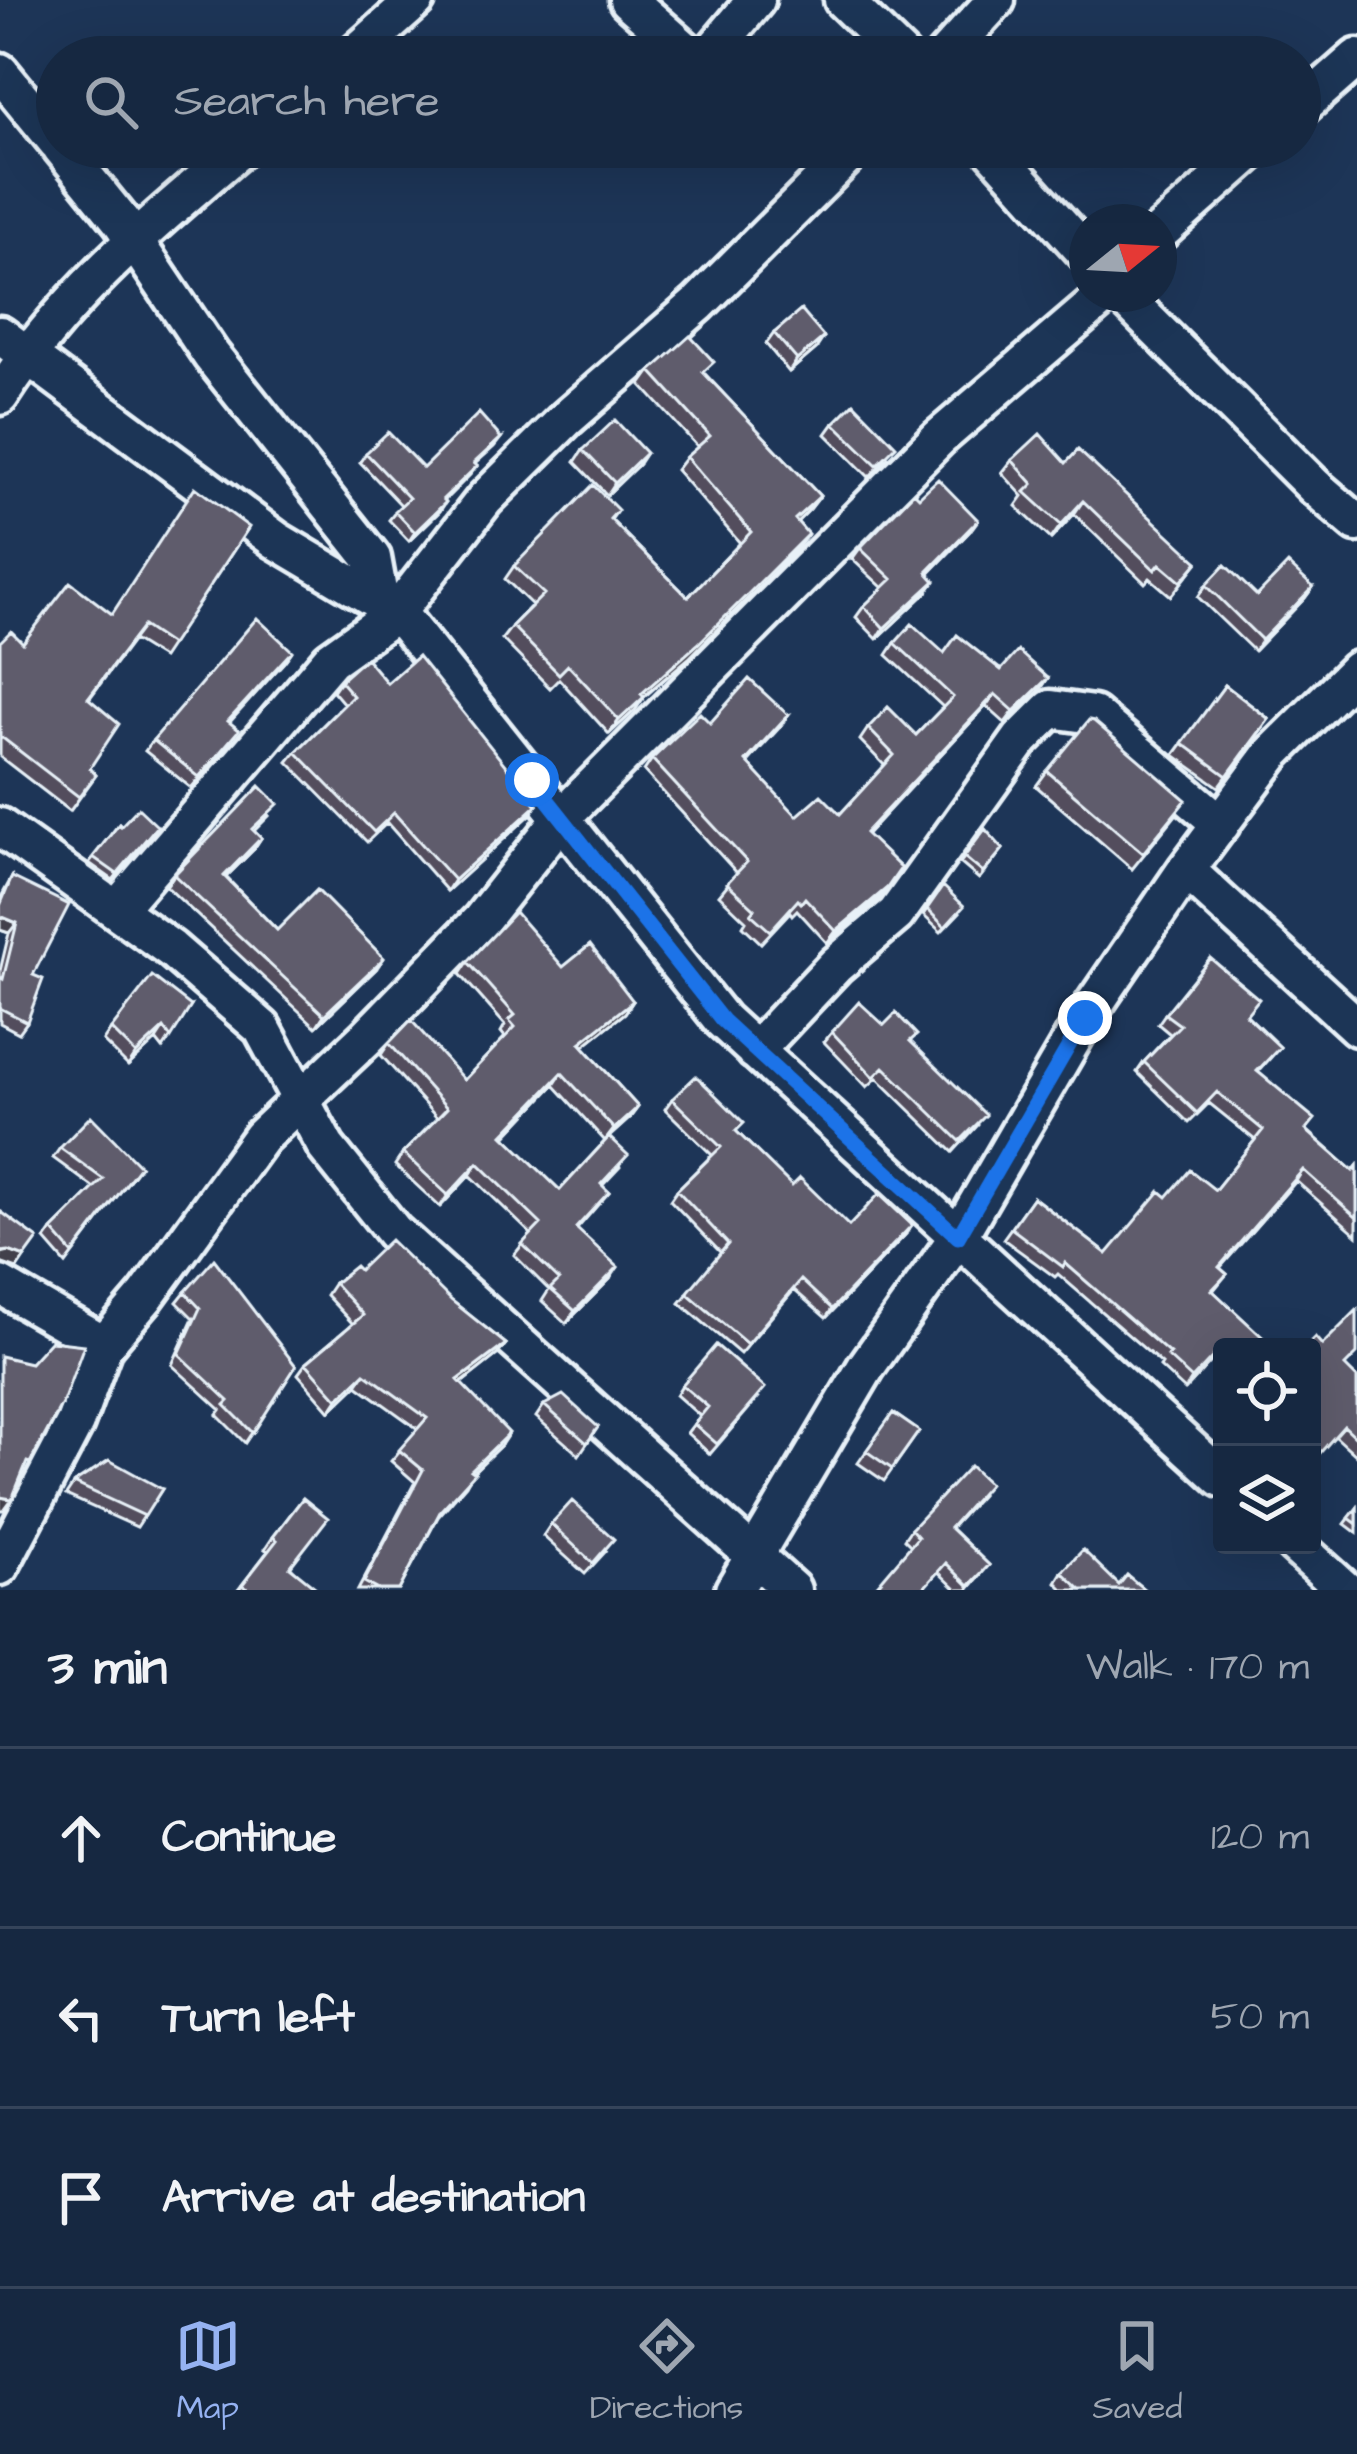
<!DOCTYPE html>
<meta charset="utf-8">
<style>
:root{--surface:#162841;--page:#1f3048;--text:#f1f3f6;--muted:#9ea6b1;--line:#35445a;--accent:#95b2f1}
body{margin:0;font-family:"Architects Daughter",sans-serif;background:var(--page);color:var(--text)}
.controls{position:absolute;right:36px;bottom:36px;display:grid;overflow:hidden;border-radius:12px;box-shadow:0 12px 48px #0002}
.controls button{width:108px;height:108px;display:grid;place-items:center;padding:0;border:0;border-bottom:3px solid var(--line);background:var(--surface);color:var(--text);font:60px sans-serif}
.compass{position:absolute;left:1069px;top:204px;width:108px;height:108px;border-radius:50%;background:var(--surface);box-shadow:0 12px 48px #0002;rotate:72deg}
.stop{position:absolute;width:36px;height:36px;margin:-27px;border:9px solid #1a73e8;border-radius:50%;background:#fff}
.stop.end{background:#1a73e8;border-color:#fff;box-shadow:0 3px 12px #0008}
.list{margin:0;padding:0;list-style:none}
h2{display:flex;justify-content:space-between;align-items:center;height:156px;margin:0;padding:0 48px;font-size:51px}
h2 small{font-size:39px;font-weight:400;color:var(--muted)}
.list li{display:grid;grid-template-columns:78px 1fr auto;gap:36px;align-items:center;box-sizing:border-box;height:180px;padding:0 48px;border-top:3px solid var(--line)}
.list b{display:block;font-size:45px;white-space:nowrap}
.list em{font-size:39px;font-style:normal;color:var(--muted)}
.icon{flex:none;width:66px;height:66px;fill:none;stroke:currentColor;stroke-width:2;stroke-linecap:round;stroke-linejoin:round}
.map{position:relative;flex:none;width:1357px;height:1590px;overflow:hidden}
.search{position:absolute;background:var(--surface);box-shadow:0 12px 48px #0002;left:36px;right:36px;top:36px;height:132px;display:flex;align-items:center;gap:30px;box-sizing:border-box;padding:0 42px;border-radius:66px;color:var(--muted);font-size:45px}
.sheet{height:696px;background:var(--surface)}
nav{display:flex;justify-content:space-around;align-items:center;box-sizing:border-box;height:168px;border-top:3px solid var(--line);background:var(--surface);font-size:33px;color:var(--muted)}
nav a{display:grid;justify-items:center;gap:6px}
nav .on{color:var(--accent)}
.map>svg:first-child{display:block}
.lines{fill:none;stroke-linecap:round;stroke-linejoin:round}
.street-casing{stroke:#e8f1f8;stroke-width:45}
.street{stroke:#1d3557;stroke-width:36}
.wall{fill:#524e5d;stroke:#e8f1f8;stroke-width:3;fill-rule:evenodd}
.shaded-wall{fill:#42404c;stroke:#e8f1f8;stroke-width:3}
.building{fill:#5f5b6c;stroke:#e8f1f8;stroke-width:3}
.route{stroke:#1a73e8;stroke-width:15}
</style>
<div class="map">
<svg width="1357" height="1590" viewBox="0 0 1357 1590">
<rect width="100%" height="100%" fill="#1d3557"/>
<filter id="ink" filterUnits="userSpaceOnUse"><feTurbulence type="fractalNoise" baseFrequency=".00833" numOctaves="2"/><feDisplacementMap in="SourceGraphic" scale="24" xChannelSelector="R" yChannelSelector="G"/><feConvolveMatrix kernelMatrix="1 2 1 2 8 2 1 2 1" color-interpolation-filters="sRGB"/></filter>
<g filter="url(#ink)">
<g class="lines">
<defs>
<path id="street" d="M628 0 693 57
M843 0 902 57
M352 57 416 0
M708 57 756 0
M944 57 996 0
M0 72 57 142
M1300 108 1357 58
M61 147 121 221 211 355 372 558 380 602
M990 147 1087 254
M1159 233 1256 147
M1121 294 1315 487 1357 523
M0 335 276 540 397 612 722 1020 1222 1478
M0 396C63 296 153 223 242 147
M0 827 171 949 262 1028 326 1147 394 1232 792 1590
M1186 870 1357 1027
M117 909 331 659 397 612 485 499 566 419 698 304 856 147
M755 1051 836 965 896 914 1021 739 1051 709 1093 715 1221 824
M0 1285 104 1345
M1295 1545 1345 1590
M0 1566 75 1423 104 1345 146 1296 261 1137 365 1039 481 920 563 816 939 438 1107 294
M734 1590 866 1367 958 1237 1085 1018 1186 870 1273 753 1357 670"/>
</defs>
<use href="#street" class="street-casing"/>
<use href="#street" class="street"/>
</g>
<path class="wall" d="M774 333 816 349 789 372 766 344Z
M651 371 705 374 820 496 810 509 797 522 798 547 689 658 644 697 635 710 609 734 559 679 550 688 502 639 512 626 532 605 505 579 514 566 618 510 611 520 688 597 740 543 676 470 686 457 698 447 641 385Z
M834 423 888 457 869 477 826 434Z
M501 438 494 447 475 464 477 466 470 475 444 501 440 511 409 541 389 520 401 505 360 462 366 453 423 468Z
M583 450 638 465 607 495 575 462Z
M1012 460 1066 463 1198 562 1171 596 1150 578 1145 583 1074 514 1051 539 1016 506 1023 496 1002 473Z
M919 497 970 531 928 574 927 592 877 639 856 617 864 606 883 588 852 559 860 548Z
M249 527 162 658 133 640 89 699 90 768 96 775 70 811 0 757V642L23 643 111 614Z
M1206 585 1257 596 1313 587 1305 598 1254 651 1198 597Z
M895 643 944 653 1001 670 1048 678 1040 690 1005 723 986 706 866 835 901 868 878 899 827 943 797 910 792 915 790 912 761 943 743 926 746 921 719 895 737 873 644 771 652 759 788 715 747 763 797 816 840 814 885 766 860 740 868 728 916 735 943 707 887 655Z
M292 651 284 662 229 722 231 742 191 788 145 751 153 740Z
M340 681 387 683 537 805 530 815 447 891 387 823 367 842 288 762 296 752 344 704 333 691Z
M1225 685 1269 719 1219 787 1174 755Z
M1047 771 1176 815 1132 869 1036 786Z
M270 815 254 831 261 838 253 850 226 877 277 930 376 969 316 1027 166 886 174 875Z
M119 824 121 826H157L113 880 89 863Z
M985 829 1003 849 979 879 960 863Z
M12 877 33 975 27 1022 19 1033 0 1023V971L9 933 0 930V899Z
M943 886 960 912 941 932 923 915Z
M468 962 563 967 633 1001 625 1013 583 1046 638 1107 629 1119 609 1137 620 1167 602 1186 609 1192 577 1229 610 1279 566 1323 542 1301 549 1290 514 1255 531 1234 470 1175 440 1207 395 1165 403 1153 437 1118 381 1055 389 1043 464 1080 505 1037 501 1032 505 1025 460 974ZM554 1085 605 1141 560 1190 505 1137Z
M191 1006 163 1049 156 1040 128 1066 103 1041 111 1029Z
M1165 1014 1247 1015 1280 1047 1258 1072 1307 1130 1353 1171 1357 1166V1235L1296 1181 1220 1268 1227 1274 1213 1291 1273 1347H1222V1359L1217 1355 1185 1390 1160 1367 1162 1364 1058 1274 1055 1277 1003 1239 1033 1197 1107 1254 1167 1197 1215 1190 1255 1140 1209 1103 1189 1123 1137 1072 1144 1062 1170 1034 1158 1024Z
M884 1025 911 1042 978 1125 953 1152 877 1078 867 1087 824 1042 832 1032Z
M672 1099 738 1133 792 1186 849 1226 905 1235 826 1318 794 1290 740 1354 680 1303 721 1253 670 1200 677 1190 712 1155 665 1109Z
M60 1148 140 1166 66 1264 45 1240 52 1230 94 1188 53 1158Z
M359 1270 452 1301 506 1344 497 1355 461 1383 501 1445 473 1472 466 1485 438 1517 399 1590H358L415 1482 391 1461 418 1429 357 1385 330 1411 298 1374 306 1363 353 1324 326 1295 334 1283Z
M185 1292 296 1366 245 1443 217 1415 221 1410 172 1365 193 1318 177 1302Z
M1346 1368 1357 1378V1456L1336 1437Z
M682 1385 758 1398 710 1454 687 1433 700 1416 676 1395Z
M544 1405 598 1427 579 1455 536 1417Z
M893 1413 919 1431 884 1481 858 1463Z
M74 1483 162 1489 137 1527 66 1495Z
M982 1494 951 1528 989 1565 968 1590H957L904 1539 911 1529Z
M303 1498 291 1567 313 1590H238L268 1551 265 1549 273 1537Z
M1357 1508V1533L1345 1524Z
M551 1524 606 1551 585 1574 543 1536Z
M1062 1572 1119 1585 1145 1590H1064L1056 1582Z"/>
<path class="shaded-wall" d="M824 337 816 349 789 372 797 360Z
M646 453 638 465 607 495 615 483Z
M820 496 810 509 786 533 795 519Z
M1083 501 1074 514 1051 539 1061 525Z
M446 502 440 511 409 541 415 532Z
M978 520 970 531 919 584 927 572Z
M808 534 798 547 689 658 631 707 641 694Z
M935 581 927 592 877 639 884 628Z
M1313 587 1305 598 1254 651 1262 640Z
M292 651 284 662 220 733 228 721Z
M1048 678 1040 690 1005 723 1014 711Z
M995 694 986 706 856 845 865 833Z
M644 697 635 710 609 734 619 720Z
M788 715 780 727 738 773 746 761Z
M537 805 530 815 447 891 454 880Z
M261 838 253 850 216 887 224 876Z
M887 888 878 899 827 943 836 931Z
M0 916 17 923 9 933 0 930Z
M384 958 376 969 316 1027 324 1015Z
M633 1001 625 1013 572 1055 580 1043Z
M164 1028 156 1040 128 1066 136 1054Z
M562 1073 554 1085 495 1147 503 1135Z
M638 1107 629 1119 605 1141 614 1129Z
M478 1163 470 1175 440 1207 448 1195Z
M1303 1170 1296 1181 1211 1277 1219 1267Z
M912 1225 905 1235 826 1318 832 1309Z
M9 1251 25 1257 17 1269 0 1263 1 1253Z
M618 1267 610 1279 566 1323 575 1311Z
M506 1344 497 1355 450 1392 458 1380Z
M1222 1347 1217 1355 1185 1390 1192 1379Z
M365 1373 357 1385 330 1411 338 1399Z
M509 1433 501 1445 463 1482 471 1470Z
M0 1497 12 1499 4 1510H0Z"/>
<path class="building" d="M801 310 824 337 797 360 774 333Z
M690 336 714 362 703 372 820 496 795 519 808 534 698 644 641 694 644 697 619 720 568 665 559 674 512 626 544 594 514 566 593 485 618 510 610 519 688 597 751 532 686 457 710 436 651 371Z
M854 403 896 446 877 465 834 423Z
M479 413 501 438 474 463 477 466 443 499 446 502 415 532 395 511 409 498 366 453 388 432 423 468Z
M615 420 646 453 615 483 583 450Z
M1040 434 1066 463 1078 450 1198 562 1181 582 1160 564 1155 570 1083 501 1061 525 1025 492 1033 484 1012 460Z
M938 479 978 520 927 572 935 581 884 628 864 606 892 579 860 548 914 492 919 497Z
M195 487 249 527 171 645 143 626 88 698 119 724 90 768 96 775 79 797 0 736V642L11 631 23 643 70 582 112 614Z
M1288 564 1313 587 1262 640 1206 585 1225 565 1257 596Z
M257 618 292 651 228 721 239 730 199 777 153 740Z
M912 624 944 653 957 635 1001 670 1018 651 1048 678 1014 711 995 694 865 833 901 868 887 888 836 931 805 898 801 903 798 900 770 931 751 914 755 909 727 883 747 862 652 759 700 713 710 723 749 679 788 715 746 761 797 816 821 795 840 814 894 755 868 728 888 707 916 735 953 697 895 643Z
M418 656 537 805 454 880 394 813 374 832 296 752 353 696 340 681 366 658 387 683Z
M1225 685 1269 719 1227 776 1182 743Z
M1089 720 1094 721 1186 800 1143 853 1047 771Z
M260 786 278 804 252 829 261 838 224 876 277 930 317 890 384 958 324 1015 174 875Z
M138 808 157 826 117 874 93 857 119 824 121 826Z
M985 829 1003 849 983 873 964 857Z
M12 877 69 905 33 975 43 979 27 1022 0 1008V977L3 979 17 923 0 916V906Z
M943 886 964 906 945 927 927 909Z
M515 912 563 967 590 945 633 1001 580 1043 638 1107 614 1129 562 1073 503 1135 560 1190 609 1137 628 1155 601 1184 609 1192 576 1228 618 1267 575 1311 550 1289 559 1280 522 1244 541 1224 478 1163 448 1195 403 1153 447 1108 389 1043 411 1020 464 1080 515 1027 509 1020 515 1015 468 962Z
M1210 958 1259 999 1246 1015 1280 1047 1257 1071 1315 1119 1306 1130 1353 1171 1357 1166V1218L1303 1170 1219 1267 1227 1274 1212 1290 1273 1347H1228L1225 1344 1192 1379 1167 1356 1170 1354 1065 1263 1063 1267 1011 1228 1033 1197 1107 1254 1160 1191 1167 1197 1190 1170 1215 1190 1263 1130 1217 1092 1197 1113 1144 1062 1180 1025 1165 1014Z
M152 976 191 1006 171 1038 164 1028 136 1054 111 1029Z
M859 1002 884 1025 896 1013 917 1035 910 1041 986 1115 960 1141 884 1067 874 1077 832 1032Z
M696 1076 744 1123 736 1131 792 1186 800 1178 849 1226 879 1194 912 1225 832 1309 801 1280 747 1344 687 1293 728 1244 677 1190 721 1147 672 1099Z
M91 1116 140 1166 73 1254 52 1230 103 1179 60 1148Z
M0 1211 38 1239 25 1257 9 1251 0 1252Z
M390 1240 452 1301 506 1344 458 1380 509 1433 471 1470 475 1473 441 1510 399 1590H379L364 1582 423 1470 399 1450 427 1418 365 1373 338 1399 306 1363 363 1315 334 1283 355 1266 359 1270Z
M214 1259 296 1366 253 1433 225 1405 229 1401 179 1354 200 1308 185 1292Z
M1357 1310V1354L1345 1366 1357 1378V1438L1344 1426 1312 1462V1347H1305L1315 1337 1322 1345Z
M50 1341 84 1345 63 1402 30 1463 27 1462 12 1499 0 1497V1356L30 1363Z
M716 1345 765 1388 717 1444 694 1424 708 1407 682 1385Z
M563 1395 598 1427 587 1443 544 1405Z
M893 1413 919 1431 892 1469 866 1451Z
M109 1460 162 1489 145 1516 74 1483Z
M970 1466 989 1484 950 1528 989 1565 969 1586 946 1563 922 1590H873L918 1537 911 1529Z
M303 1498 328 1518 290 1567 315 1587 313 1590H249L242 1585 277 1540 273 1537Z
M572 1501 614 1539 593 1563 551 1524Z
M1357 1508V1524L1349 1518Z
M1083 1550 1119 1585 1127 1575 1145 1590H1081L1062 1572Z"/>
</g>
<g class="lines" filter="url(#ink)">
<path class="route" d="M532 780 722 1020 958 1237 1085 1018"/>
</g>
</svg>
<div class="controls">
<button><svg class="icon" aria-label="locate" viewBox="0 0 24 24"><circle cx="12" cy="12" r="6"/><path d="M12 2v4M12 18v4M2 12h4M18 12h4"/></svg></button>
<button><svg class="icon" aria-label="layers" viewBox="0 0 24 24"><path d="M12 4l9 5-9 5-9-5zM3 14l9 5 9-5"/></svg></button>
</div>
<svg class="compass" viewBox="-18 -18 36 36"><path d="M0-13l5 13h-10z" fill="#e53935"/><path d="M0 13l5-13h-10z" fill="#9ea6b1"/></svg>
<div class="stop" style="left:532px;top:780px"></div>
<div class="stop end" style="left:1085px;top:1018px"></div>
<div class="search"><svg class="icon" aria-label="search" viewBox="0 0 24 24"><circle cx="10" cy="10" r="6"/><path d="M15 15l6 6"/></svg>Search here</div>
</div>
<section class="sheet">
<h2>3 min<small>Walk · 170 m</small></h2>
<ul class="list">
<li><svg class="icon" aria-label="ahead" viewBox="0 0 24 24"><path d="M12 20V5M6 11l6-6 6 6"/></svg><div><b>Continue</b></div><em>120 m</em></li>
<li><svg class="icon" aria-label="left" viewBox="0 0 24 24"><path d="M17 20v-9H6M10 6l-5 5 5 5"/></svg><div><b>Turn left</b></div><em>50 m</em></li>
<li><svg class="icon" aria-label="arrive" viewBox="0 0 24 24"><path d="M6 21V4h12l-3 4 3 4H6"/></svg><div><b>Arrive at destination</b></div></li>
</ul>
</section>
<nav>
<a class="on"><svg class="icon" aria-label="map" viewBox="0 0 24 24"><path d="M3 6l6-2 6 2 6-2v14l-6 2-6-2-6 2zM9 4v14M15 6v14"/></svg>Map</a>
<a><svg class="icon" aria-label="directions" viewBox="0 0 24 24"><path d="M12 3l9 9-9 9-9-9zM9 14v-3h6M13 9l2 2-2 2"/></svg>Directions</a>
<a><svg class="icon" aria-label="saved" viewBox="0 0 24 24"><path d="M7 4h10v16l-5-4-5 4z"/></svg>Saved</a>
</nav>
